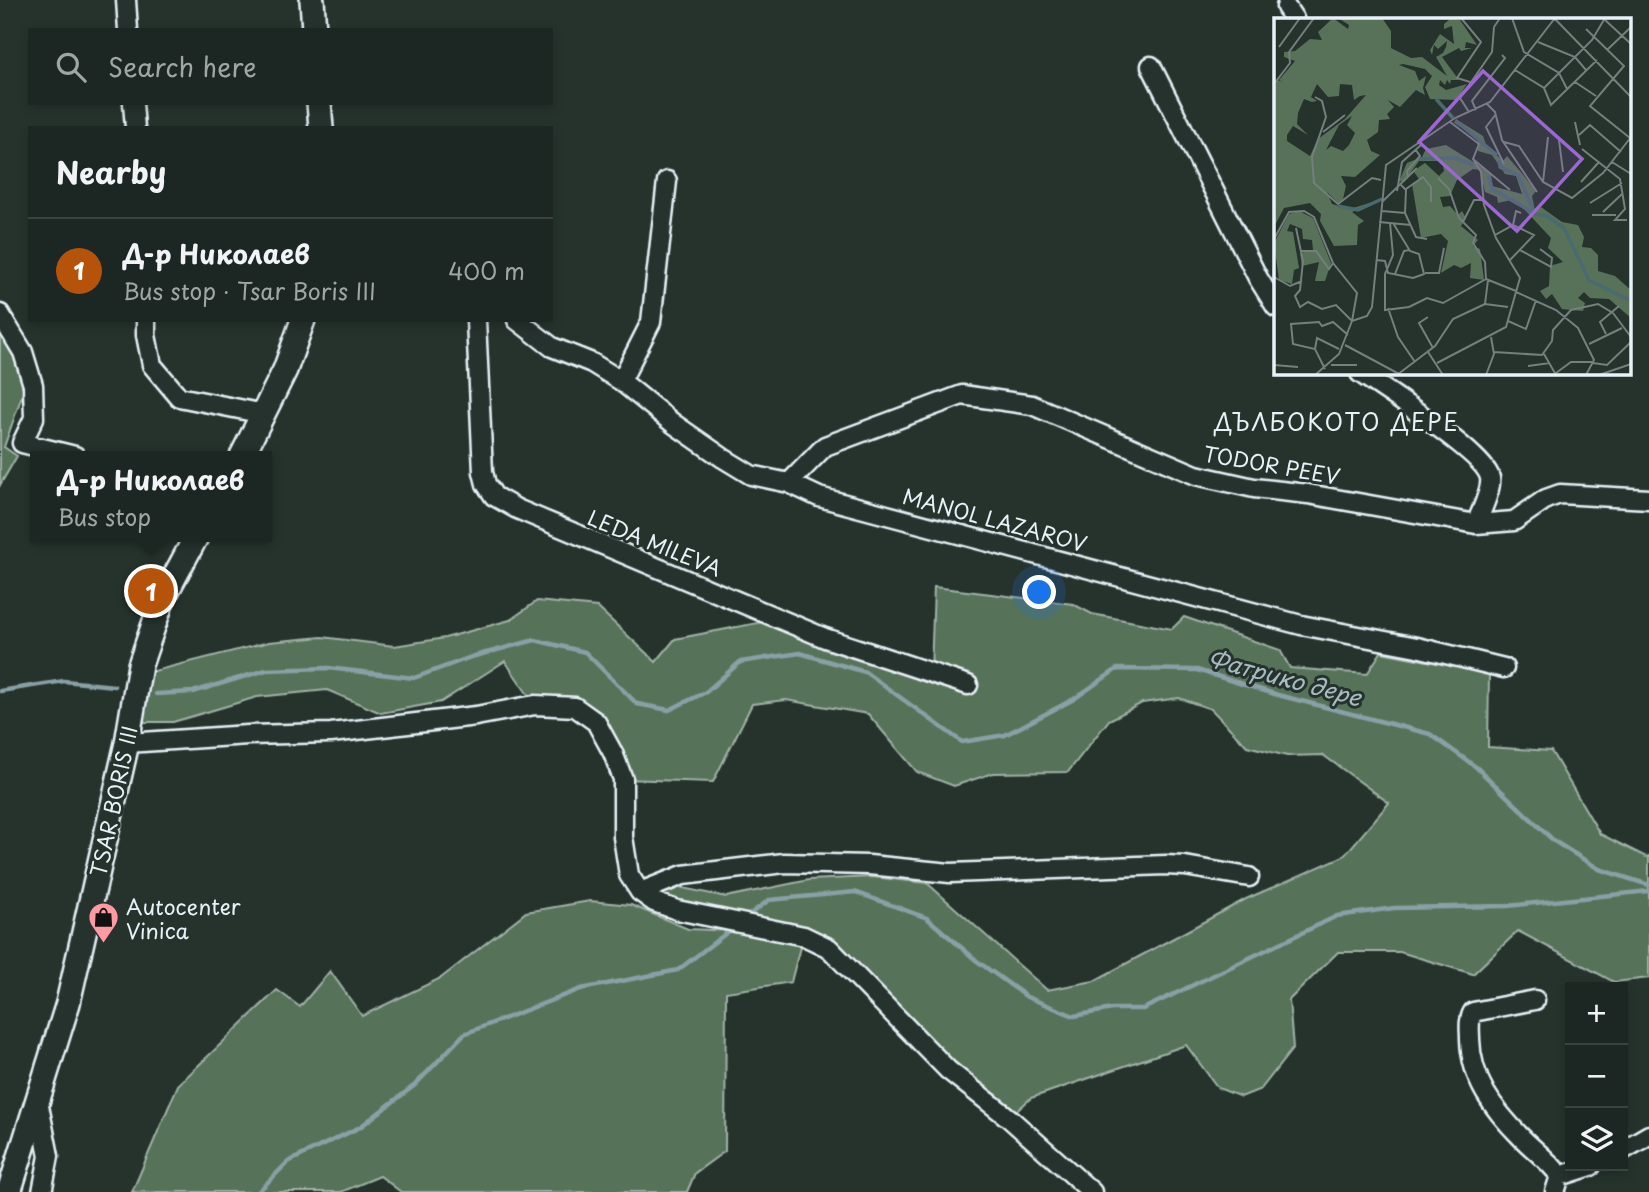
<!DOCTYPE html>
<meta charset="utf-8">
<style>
:root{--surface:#1c2622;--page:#252e2a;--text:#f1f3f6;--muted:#a0a5a5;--line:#3a4340;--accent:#b45309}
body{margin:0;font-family:"Playpen Sans",sans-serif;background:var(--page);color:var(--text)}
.controls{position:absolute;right:21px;bottom:21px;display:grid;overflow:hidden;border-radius:0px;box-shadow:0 4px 10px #0003}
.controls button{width:63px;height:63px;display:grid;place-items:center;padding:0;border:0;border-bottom:2px solid var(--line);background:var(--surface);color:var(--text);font:35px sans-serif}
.you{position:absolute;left:1040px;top:593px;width:24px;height:24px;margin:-18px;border:5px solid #fff;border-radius:50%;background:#1a73e8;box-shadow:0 0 0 10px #1a73e833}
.badge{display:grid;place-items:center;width:46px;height:46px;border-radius:50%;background:var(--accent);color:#fff;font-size:23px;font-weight:700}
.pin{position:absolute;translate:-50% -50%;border:4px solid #fff;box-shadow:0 2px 7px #0006}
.popup{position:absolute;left:30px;top:451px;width:242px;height:91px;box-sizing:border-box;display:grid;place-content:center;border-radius:0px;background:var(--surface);filter:drop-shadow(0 2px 5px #0005);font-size:23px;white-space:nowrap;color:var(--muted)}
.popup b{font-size:26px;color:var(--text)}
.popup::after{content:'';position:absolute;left:50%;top:100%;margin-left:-14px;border:14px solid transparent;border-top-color:var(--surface)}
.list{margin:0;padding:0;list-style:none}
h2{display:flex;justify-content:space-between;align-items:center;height:91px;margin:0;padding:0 28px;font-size:30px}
h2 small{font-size:23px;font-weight:400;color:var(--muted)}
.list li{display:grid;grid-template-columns:46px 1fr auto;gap:21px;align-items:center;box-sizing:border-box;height:105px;padding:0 28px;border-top:2px solid var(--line)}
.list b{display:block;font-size:26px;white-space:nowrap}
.list p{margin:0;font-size:23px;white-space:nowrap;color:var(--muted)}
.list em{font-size:23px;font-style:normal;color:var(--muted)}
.icon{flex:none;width:38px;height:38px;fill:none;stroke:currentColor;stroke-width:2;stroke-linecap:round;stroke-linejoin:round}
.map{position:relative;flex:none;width:1649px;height:1192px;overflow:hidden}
.search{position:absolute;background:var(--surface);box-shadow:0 4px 10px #0003;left:28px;top:28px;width:525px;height:77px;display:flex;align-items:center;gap:18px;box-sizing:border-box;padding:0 24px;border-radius:0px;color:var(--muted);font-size:26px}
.panel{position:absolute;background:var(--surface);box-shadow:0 4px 10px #0003;left:28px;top:126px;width:525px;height:196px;border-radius:0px}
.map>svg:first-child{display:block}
.green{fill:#577258;stroke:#a0b2a8;stroke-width:2}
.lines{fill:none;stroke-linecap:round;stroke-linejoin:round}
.stream{stroke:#89a0a7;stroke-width:4.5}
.minor-casing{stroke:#e8f1f8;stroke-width:23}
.tertiary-casing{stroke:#e8f1f8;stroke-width:28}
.minor{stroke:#26332d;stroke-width:18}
.tertiary{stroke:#26332d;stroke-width:23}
.labels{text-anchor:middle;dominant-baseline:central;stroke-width:6;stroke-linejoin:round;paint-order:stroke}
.street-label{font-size:21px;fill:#e8f1f8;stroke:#26332d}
.poi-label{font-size:21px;fill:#e8f1f8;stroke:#26332d;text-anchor:start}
.neighbourhood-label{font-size:23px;letter-spacing:2px;fill:#e8f1f8;stroke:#26332d}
.water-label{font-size:23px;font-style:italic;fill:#a9bbc2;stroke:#26332d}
.inset-river{fill:none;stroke:#4a6a71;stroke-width:3.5}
.inset-road{fill:none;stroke:#747f7e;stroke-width:2}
.view{fill:#9c67d0;fill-opacity:0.15;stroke:#9c67d0;stroke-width:3.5}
.inset-edge{fill:none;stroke:#e8f1f8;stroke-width:3.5}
</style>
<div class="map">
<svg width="1649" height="1192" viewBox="0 0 1649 1192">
<rect width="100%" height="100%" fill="#26332d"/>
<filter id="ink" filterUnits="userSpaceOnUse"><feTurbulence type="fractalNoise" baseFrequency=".0143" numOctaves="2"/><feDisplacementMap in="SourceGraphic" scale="14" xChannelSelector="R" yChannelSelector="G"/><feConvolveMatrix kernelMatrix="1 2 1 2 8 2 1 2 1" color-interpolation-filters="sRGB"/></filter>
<g filter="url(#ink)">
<path class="green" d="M0 325 18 354 26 384 4 447 17 456 0 485Z
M934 587 1073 604 1092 614 1172 629 1184 617 1280 650 1290 668 1367 674 1381 652 1489 673 1488 747 1551 751 1600 834 1646 857 1649 856V978L1614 982 1518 931 1473 974 1400 952H1338L1289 1000 1293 1048 1261 1089 1241 1097 1218 1088 1186 1045 1031 1098 1009 1118 829 948 654 902 673 886 726 897 809 880 872 877 927 883 1047 990 1094 981 1246 899 1344 856 1389 803 1323 755 1287 756 1247 746 1211 709 1179 698 1142 703 1109 720 1068 772 993 773 954 786 917 772 868 714 786 700 752 704 713 782 623 779 596 722 535 705 505 661 441 702 381 713 327 690 257 697 173 722H142L150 672 269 642 322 637 394 646 445 638 510 620 537 601 597 607 656 662 675 639 784 618 931 671Z
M590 901 631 905 688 929 761 932 801 943 791 982 726 992 725 1151 695 1173 687 1192H401L380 1176 341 1192H132L178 1085 277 990 300 1007 330 971 362 1016 441 978 526 912Z"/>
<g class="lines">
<path class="stream" d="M0 691 64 681 114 686
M156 694 193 692 266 670 328 668 414 678 471 657 535 640 585 652 637 704 669 710 706 692 740 662 800 653 865 672 962 742 1005 735 1074 699 1117 669 1197 670 1278 695 1430 734 1476 767 1554 841 1599 869 1649 885
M745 918 769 900 855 892 927 918 977 961 1027 997 1074 1016 1112 1009H1143L1337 916 1394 908 1507 906 1649 891
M258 1192 288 1162 360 1127 415 1085 464 1034 581 989 678 970 733 928"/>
<defs>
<path id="minor" d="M126 0 128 30
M1286 7 1294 19
M1151 66 1258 278 1276 307
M133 103 135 128
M0 314 23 352 33 385 34 418 22 443 75 456
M146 320V335L152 365 179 397 264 414
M476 320 483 472 486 484 494 496 517 509 825 638 968 685
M517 320 552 347 592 363 621 381 674 424 723 458 751 475 789 483 819 497 1301 625 1417 647 1504 668
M1360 373C1382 388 1486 455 1490 478 1492 489 1480 514 1476 524
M621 381 651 322 667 181
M789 483 825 446 962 395 1032 405 1196 475 1254 488 1308 494 1476 524 1514 521 1546 499 1560 494 1649 499
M127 743 248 735 331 733 476 716 535 705 575 707 596 722 613 753 623 779V837L629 875 640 892 654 902 677 910 804 936 829 948 948 1070 1009 1118 1092 1192
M640 892 683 875 784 863 869 865 950 873 1166 865 1185 866 1249 877
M1535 1000 1473 1012C1468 1020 1470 1030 1470 1039 1471 1080 1493 1109 1522 1138 1535 1151 1549 1161 1560 1176L1555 1192
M38 1101 49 1156 42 1192
M1623 1150 1649 1135
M1560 1176 1591 1166"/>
<path id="tertiary" d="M312 0 314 30
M319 103 321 128
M242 456 285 370 303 320
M9 1192 68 1003 127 743 140 665 163 598 196 537"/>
</defs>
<use href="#minor" class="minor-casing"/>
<use href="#tertiary" class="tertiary-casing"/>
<use href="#minor" class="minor"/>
<use href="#tertiary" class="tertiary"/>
</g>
</g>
<defs>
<symbol id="shop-pin" viewBox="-11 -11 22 30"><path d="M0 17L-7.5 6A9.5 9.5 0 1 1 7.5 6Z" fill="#ff9aa2" stroke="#26332d"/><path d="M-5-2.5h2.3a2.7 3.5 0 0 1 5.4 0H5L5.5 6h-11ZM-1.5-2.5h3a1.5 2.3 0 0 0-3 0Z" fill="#111"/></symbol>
</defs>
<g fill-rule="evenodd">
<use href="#shop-pin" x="86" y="900" width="35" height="47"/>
</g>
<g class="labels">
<g class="street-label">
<text transform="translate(1272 464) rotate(10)">TODOR PEEV</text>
<text transform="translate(995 519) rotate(15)">MANOL LAZAROV</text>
<text transform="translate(655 542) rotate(22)">LEDA MILEVA</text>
<text transform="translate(113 801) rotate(-78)">TSAR BORIS III</text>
</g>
<g class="poi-label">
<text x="126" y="906">Autocenter<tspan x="126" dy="24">Vinica</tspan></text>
</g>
<g class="neighbourhood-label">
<text x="1337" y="421">ДЪЛБОКОТО ДЕРЕ</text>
</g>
<g class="water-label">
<text transform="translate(1285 677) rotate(15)">Фатрико дере</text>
</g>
</g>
<g transform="translate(1274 18)">
<rect width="357" height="357" fill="#26332d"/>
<path d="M59 0 74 11 75 7 64 0H108L117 13V30L137 40 148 39 173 58 162 39 169 35 172 29 173 23 164 31 160 27 158 37 156 32 166 16 180 26 178 8 170 11V6L176 1 186 2 203 27 192 24 191 30H198L187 33 185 30 168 39 185 62H177L176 66 173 62 171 67 166 62 165 67 172 72 193 66 182 82 156 81 151 69 158 58 151 51 129 46 125 47 141 53 145 63 152 58 149 70 151 77 142 72 126 89 114 82 120 89 113 96 116 101 105 102 104 114 93 122 97 133 106 137 81 159 67 158 72 168 69 181 64 185 53 174 58 186 76 191 105 182 78 194 90 203 84 207 83 227 60 228 46 203 47 196 36 185 10 190 0 209V66L3 62 9 64 5 62 21 43 10 39V34L21 33 36 21 48 22 44 14ZM43 66 54 79 65 78 66 66 78 67 80 82 86 78 92 77 71 101 44 121 36 138 13 123V117L19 108 34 117 23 106 24 95 30 81 38 84 43 83 37 79ZM78 98 73 107 81 115 75 127 69 133 57 128 52 132 65 107ZM182 101 209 118 212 127 229 143 233 138 246 153 262 173 258 178 261 193 267 189 288 204 304 207 310 219 308 229 317 230 324 237V253L341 258 357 272V300L335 281 316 280 310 274 304 280 311 285 309 293 288 291 278 276 272 281 266 273 275 268 276 248 289 244 274 230 277 220 249 190 237 182 224 185 223 179 211 174 206 152 199 151 183 162 176 178 166 179 169 189 176 188 184 197 188 193 192 200 187 208 204 222 199 228 206 231 210 262 196 260 197 245 187 250 180 247 167 255 174 223 167 216 147 220 138 166 145 161 140 154 145 149 151 145 165 158 170 153 168 143H145L130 164 125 163 133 145 148 139 152 131 172 127 217 155 218 168 248 176 242 158 231 156 218 137 204 133 203 119 180 105ZM25 193 39 200 57 245 51 263H41L45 244 28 248 26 235 39 232 38 222 29 221 28 211 16 206 13 213 19 214 25 250 20 252 18 266 5 262 0 225 15 196Z" fill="#577258" fill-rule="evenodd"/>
<path class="inset-river" d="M162 81 179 100M182 103 223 137M145 141 181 140 200 147M225 142 226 149 244 157 261 196 273 198 290 210 315 262 357 283M215 158 218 171 258 194M64 188 84 192 108 181"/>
<path class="inset-road" d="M187 0 207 24 183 60 196 64M238 0 250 34 285 55 293 71M280 0 357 79M330 1 357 26M312 11 350 48 316 88 356 120M264 24 301 39 312 52M5 29 26 0M333 32 357 9M15 34 40 0M241 52 270 70 277 87 323 42M301 64 322 78M0 66 16 45 15 34M270 70 318 22 331 0M41 79 48 83 52 99 38 139 40 165 64 186 98 160 107 162M213 86 221 94 228 122 263 174M202 92 198 83 231 40 228 37M195 94 186 80 218 34 220 9 226 0M222 96 212 109 230 146M301 104 306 127M49 114 71 97M305 117 316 107 347 134M285 122 289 154M230 124 245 128 269 164 298 180 329 155 357 119M308 131 346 161 351 191 341 202H353M199 141 236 172M338 144 357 156M134 159 133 153 146 138 141 131M164 160 175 171 185 200 202 217 199 225 211 244 212 261M269 164 274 119M307 164 325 144M127 167 132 172 131 195 142 219 153 221M132 171 149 159 157 169V184M123 173 128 144 148 126M109 183 143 150M316 185 348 165M108 193 131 195M329 194 348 176M318 197H342M105 204 137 207M189 204 200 182H210M116 205 119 237 111 256V292L135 289 153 280 169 285 212 261M22 210 29 243 26 272 21 278 26 289 34 284 48 291 62 287 78 303M221 217 239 207 242 193 247 195M0 221 15 194 30 193 40 199 59 245 83 275 78 303M246 232 277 249 278 240 266 231M27 233H42L55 251 59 245M102 242 111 243 114 255 139 260 150 256 145 236 136 233 119 205M236 242 260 217 239 207M151 255H165L170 230M121 256 130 233 135 232M0 259 16 268 28 263M212 261 242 273M242 274 282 292 304 310 320 342 312 357M211 286 214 262M211 286 234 289M114 290 124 319 141 344M339 295 357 319M154 299 145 305 159 330M78 303 93 298 98 289 112 147 181 100 216 84 281 0M234 303 252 311 262 282M332 316 326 304 345 288M315 326 348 310M71 327 127 357M41 331 43 320 65 331M154 334 169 357M220 334 268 337 278 323 279 312 297 292 324 286 339 295M270 336 282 357M163 345 232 309 246 260 222 220 210 187 207 154 199 141 205 126 176 104M319 345 333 347 357 324M0 347 24 349M57 347H83M254 348 276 345M51 351 41 331 19 326 17 306 45 304 48 308 59 304 74 317M282 355 297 344H319M41 357 65 336 78 303M123 357 161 328 179 301 211 286M212 357 220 336 217 319M325 357 357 346"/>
<path class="view" d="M209 53 308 141 243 213 145 124Z"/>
<rect width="357" height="357" class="inset-edge"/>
</g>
</svg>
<div class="controls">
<button>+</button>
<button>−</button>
<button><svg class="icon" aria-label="layers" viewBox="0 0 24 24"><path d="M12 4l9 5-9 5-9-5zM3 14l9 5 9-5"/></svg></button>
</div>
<div class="you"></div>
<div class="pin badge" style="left:151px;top:591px">1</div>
<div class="popup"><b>Д-р Николаев</b>Bus stop</div>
<div class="search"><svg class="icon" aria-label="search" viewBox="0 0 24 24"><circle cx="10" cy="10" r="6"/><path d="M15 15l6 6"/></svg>Search here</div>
<section class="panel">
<h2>Nearby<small></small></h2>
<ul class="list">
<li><span class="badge">1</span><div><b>Д-р Николаев</b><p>Bus stop · Tsar Boris III</p></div><em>400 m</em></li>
</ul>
</section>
</div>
